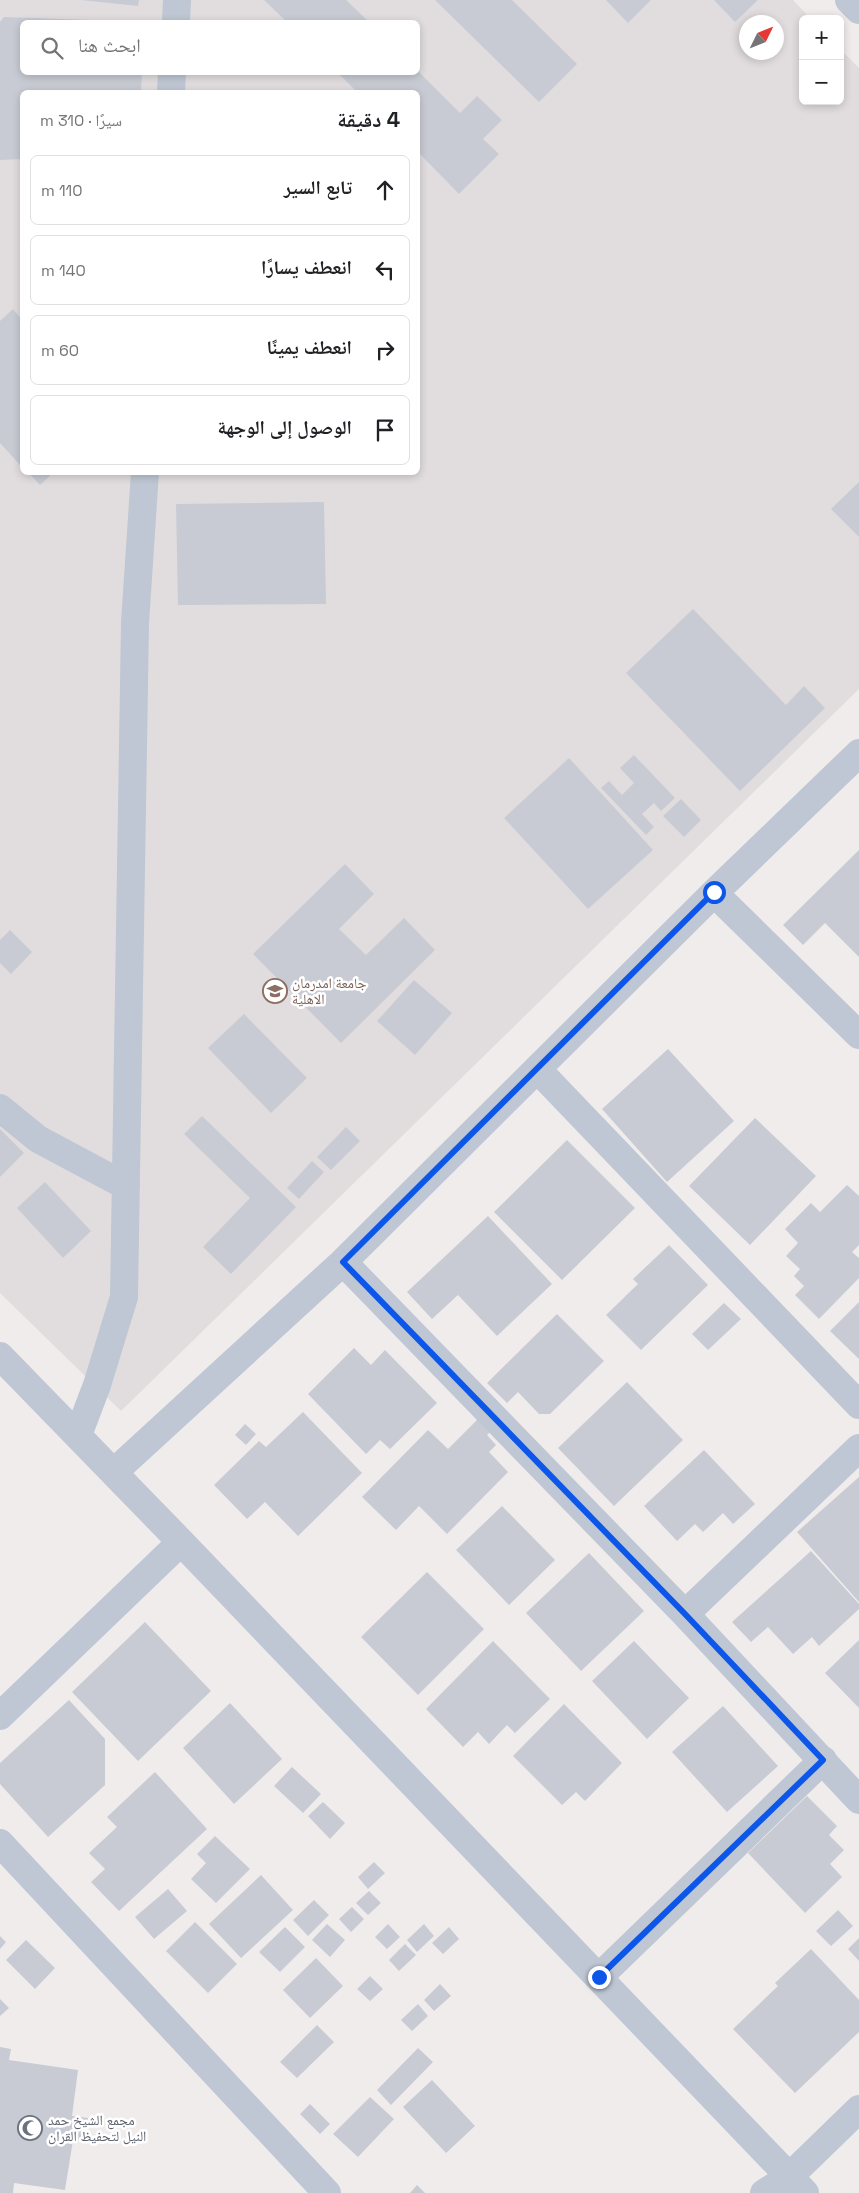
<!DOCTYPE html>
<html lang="ar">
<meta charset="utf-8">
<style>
:root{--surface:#fff;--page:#f2f2f2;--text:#202124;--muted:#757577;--line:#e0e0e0}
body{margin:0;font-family:"Space Grotesk","Noto Naskh Arabic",sans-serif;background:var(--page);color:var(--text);direction:rtl}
.controls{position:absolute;right:15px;top:15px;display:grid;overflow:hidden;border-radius:8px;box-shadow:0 2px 8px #0003}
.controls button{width:45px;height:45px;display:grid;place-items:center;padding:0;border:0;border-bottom:1px solid var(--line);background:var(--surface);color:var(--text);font:25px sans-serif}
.compass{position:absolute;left:739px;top:15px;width:45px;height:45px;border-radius:50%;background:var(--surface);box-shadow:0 2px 8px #0003;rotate:47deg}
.stop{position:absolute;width:15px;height:15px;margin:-11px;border:4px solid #0c57ea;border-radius:50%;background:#fff}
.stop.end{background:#0c57ea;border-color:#fff;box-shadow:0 1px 5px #0008}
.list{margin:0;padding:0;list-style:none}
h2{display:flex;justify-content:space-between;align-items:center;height:65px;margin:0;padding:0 20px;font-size:21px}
h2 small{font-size:16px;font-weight:400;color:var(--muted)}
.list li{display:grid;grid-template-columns:32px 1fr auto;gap:15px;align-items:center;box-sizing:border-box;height:70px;margin:0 10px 10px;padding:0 10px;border:1px solid var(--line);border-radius:8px}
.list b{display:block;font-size:19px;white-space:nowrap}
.list em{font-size:16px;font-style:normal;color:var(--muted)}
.icon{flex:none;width:28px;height:28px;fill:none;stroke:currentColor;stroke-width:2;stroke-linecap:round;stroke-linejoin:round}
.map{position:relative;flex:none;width:859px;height:2193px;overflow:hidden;direction:ltr}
.search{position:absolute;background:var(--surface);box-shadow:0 2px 8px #0003;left:20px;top:20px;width:400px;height:55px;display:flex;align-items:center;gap:12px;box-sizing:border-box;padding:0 18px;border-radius:8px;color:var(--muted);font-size:19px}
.panel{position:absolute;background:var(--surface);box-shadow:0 2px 8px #0003;left:20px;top:90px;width:400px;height:385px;border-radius:8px;direction:rtl}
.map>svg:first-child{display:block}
.education{fill:#e1ddde;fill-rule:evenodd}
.building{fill:#c8cbd3}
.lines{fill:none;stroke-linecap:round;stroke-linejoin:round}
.minor{stroke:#bec7d3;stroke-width:28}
.route{stroke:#0c57ea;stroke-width:6}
.labels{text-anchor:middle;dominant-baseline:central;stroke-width:5;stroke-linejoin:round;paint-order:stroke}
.education-label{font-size:14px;fill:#785e54;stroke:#fff;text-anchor:start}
.worship-label{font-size:14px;fill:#5b616d;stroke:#fff;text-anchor:start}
</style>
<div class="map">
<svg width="859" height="2193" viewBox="0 0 859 2193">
<rect width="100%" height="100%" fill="#f0ecec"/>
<path class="education" d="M0 0H793L811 19H803V101H840V49L859 68V689L121 1411 0 1293ZM22 22H418V72H22ZM746 22H776V52H746ZM22 92H418V472H22Z"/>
<path class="building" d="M81 0H139L138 6Z
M264 0H346L369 22H287Z
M435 0H512L577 64 539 102Z
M606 0H651L628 23Z
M714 0H758L735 22Z
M4 17 123 21 22 22V72H142L141 92H22V159L0 160V22Z
M418 71 460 113 477 96 502 120 483 139 499 154 459 194 418 152V92H357L337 72Z
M13 309 22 320V467L0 443V321Z
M28 472H54L40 485Z
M859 482V537L831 509Z
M324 502 326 604 178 605 176 504Z
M693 609 786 705 804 686 825 708 740 791 626 673Z
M634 755 675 798 661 811 654 803 642 814 654 827 646 835 601 788 609 781 622 795 634 783 620 768Z
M569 758 653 850 588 909 504 818Z
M681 799 701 820 684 837 663 816Z
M859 850V957L825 923 803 945 783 925Z
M345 864 374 894 339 929 366 955 404 918 435 950 341 1043 253 954Z
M10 930 32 952 11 974 0 963V940Z
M414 980 452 1013 415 1055 377 1021Z
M244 1014 307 1078 271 1113 208 1048Z
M668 1049 734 1121 667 1182 602 1109Z
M202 1116 296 1207 231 1274 203 1247 250 1198 184 1134Z
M755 1118 816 1176 750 1245 689 1186Z
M346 1127 360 1141 331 1170 317 1157Z
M0 1129 24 1153 0 1177Z
M567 1140 635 1208 562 1280 494 1212Z
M312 1161 324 1172 299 1199 287 1188Z
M45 1182 91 1231 63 1258 17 1208Z
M847 1185 859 1196V1245L852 1252 859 1258V1278L819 1319 795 1295 804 1286 794 1276 800 1269 786 1256 798 1243 785 1229 811 1203 820 1212Z
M488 1216 552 1284 497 1336 458 1295 432 1319 407 1292Z
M669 1245 708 1285 641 1350 606 1315 638 1284 633 1279Z
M859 1302V1359L830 1331Z
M724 1303 741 1319 708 1350 692 1334Z
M557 1314 604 1361 550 1414H539L518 1392 507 1403 487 1383Z
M354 1348 371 1365 385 1350 437 1403 390 1449 380 1440 366 1454 308 1394Z
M627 1382 683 1440 614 1506 558 1448Z
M303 1412 362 1473 298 1536 265 1502 247 1519 214 1485 259 1441 266 1447Z
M480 1417 492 1430 487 1435 496 1445 489 1452 508 1472 447 1534 419 1506 396 1530 362 1497 428 1430 448 1449Z
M245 1424 256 1434 246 1445 235 1435Z
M704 1450 755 1504 733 1524 723 1513 703 1532 695 1524 677 1541 644 1506Z
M859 1477V1602L797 1532Z
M502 1506 555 1560 509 1605 456 1550Z
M811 1551 859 1604V1609L819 1646 812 1637 793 1654 768 1627 751 1642 732 1622Z
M589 1553 644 1611 581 1671 526 1613Z
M427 1572 484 1629 418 1695 361 1637Z
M145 1622 211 1691 138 1761 72 1692Z
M859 1640V1708L825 1673Z
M493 1641 550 1699 515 1733 507 1725 489 1744 478 1732 463 1747 426 1709Z
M634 1641 689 1698 647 1739 592 1681Z
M69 1700 105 1739V1785L48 1837 0 1784V1763Z
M230 1703 282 1759 234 1804 183 1748Z
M564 1704 622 1763 585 1801 576 1792 562 1805 513 1756Z
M723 1706 778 1766 727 1812 672 1752Z
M292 1767 321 1794 303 1813 274 1786Z
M155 1772 207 1829 119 1911 91 1882 105 1869 89 1853 117 1827 107 1817Z
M807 1796 837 1826 829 1835 844 1850 830 1864 842 1877 805 1913 748 1853Z
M323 1802 345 1823 330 1839 308 1816Z
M215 1836 250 1869 216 1903 191 1879 206 1863 197 1854Z
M374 1862 385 1873 368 1889 358 1877Z
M261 1875 293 1910 241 1958 209 1924Z
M168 1889 187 1911 154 1939 135 1917Z
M369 1891 381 1903 368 1915 356 1903Z
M314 1900 329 1915 308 1936 293 1920Z
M352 1907 364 1919 351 1932 339 1919Z
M838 1910 853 1926 831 1946 816 1931Z
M195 1922 237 1964 208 1993 166 1951Z
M327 1924 345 1940 330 1957 312 1940Z
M388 1924 400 1937 387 1949 375 1937Z
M424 1924 434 1936 417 1952 407 1940Z
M285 1927 305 1947 280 1972 259 1952Z
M449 1927 459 1939 443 1954 432 1943Z
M0 1936 6 1942 0 1949Z
M859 1938V1961L848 1949Z
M26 1940 55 1968 35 1989 6 1960Z
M405 1944 416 1955 399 1971 389 1960Z
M811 1949 859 2000V2032L795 2093 733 2029 778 1986 775 1983Z
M316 1958 343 1986 310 2018 283 1990Z
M370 1976 383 1989 370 2001 357 1989Z
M440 1984 451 1996 434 2011 424 2000Z
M0 1999 9 2008 0 2016Z
M418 2004 428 2016 412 2031 401 2020Z
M317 2025 334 2042 297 2078 280 2062Z
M0 2047 11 2049 9 2060 78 2070 72 2116 88 2118 84 2142 73 2140 65 2190 14 2183 13 2193H0Z
M418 2048 433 2062 391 2105 377 2090Z
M432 2080 475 2126 446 2153 403 2107Z
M370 2097 394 2119 358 2157 333 2134Z
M310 2104 330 2124 320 2134 300 2114Z
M417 2185 425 2193H410Z"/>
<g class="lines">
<path class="minor" d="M849 0 859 10
M176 22 177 0
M171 92 172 72
M714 893 859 1035
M537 1069 859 1405
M0 1108 38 1139 126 1186
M343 1262 685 1614 859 1800
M0 1356 181 1542 805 2193
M78 1435 97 1385 124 1297 135 623 145 472
M114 1472 343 1262 714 893 859 753
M685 1614 859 1448
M0 1716 181 1542
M0 1843 327 2193
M599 1977 823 1760
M764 2193 789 2177 859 2109"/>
</g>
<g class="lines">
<path class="route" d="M599 1977 823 1760 685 1614 343 1262 714 892"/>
</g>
<defs>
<symbol id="university-ring" viewBox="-11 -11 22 22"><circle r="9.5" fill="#fff" stroke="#8d6e63" stroke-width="1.5"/><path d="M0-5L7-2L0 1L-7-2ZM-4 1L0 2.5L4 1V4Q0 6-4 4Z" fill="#8d6e63"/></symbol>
<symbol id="mosque-ring" viewBox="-11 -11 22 22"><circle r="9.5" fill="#fff" stroke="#6b7280" stroke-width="1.5"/><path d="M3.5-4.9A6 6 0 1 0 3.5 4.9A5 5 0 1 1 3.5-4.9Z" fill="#6b7280"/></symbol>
</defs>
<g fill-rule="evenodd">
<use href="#university-ring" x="261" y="977" width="28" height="28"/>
<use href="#mosque-ring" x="16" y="2114" width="28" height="28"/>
</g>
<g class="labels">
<g class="education-label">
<text x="292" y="983">جامعة امدرمان<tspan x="292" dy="16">الاهلية</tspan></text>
</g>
<g class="worship-label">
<text x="48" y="2120">مجمع الشيخ حمد<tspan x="48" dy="16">النيل لتحفيظ القران</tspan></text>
</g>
</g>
</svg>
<div class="controls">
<button>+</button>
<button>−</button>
</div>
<svg class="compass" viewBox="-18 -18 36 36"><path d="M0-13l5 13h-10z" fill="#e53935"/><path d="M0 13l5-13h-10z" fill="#757577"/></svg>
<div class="stop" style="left:714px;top:892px"></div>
<div class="stop end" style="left:599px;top:1977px"></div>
<div class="search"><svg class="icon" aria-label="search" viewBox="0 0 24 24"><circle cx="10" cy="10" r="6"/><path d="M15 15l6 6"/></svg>ابحث هنا</div>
<section class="panel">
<h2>4 دقيقة<small>سيرًا · 310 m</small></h2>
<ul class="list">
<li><svg class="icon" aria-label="ahead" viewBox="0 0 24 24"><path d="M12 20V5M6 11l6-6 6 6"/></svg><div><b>تابع السير</b></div><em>110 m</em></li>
<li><svg class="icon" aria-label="left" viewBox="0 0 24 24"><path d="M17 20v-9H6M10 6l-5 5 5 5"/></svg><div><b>انعطف يسارًا</b></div><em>140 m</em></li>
<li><svg class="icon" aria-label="right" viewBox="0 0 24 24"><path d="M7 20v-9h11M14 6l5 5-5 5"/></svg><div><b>انعطف يمينًا</b></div><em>60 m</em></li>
<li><svg class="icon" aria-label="arrive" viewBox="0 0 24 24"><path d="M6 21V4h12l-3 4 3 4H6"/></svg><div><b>الوصول إلى الوجهة</b></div></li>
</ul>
</section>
</div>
